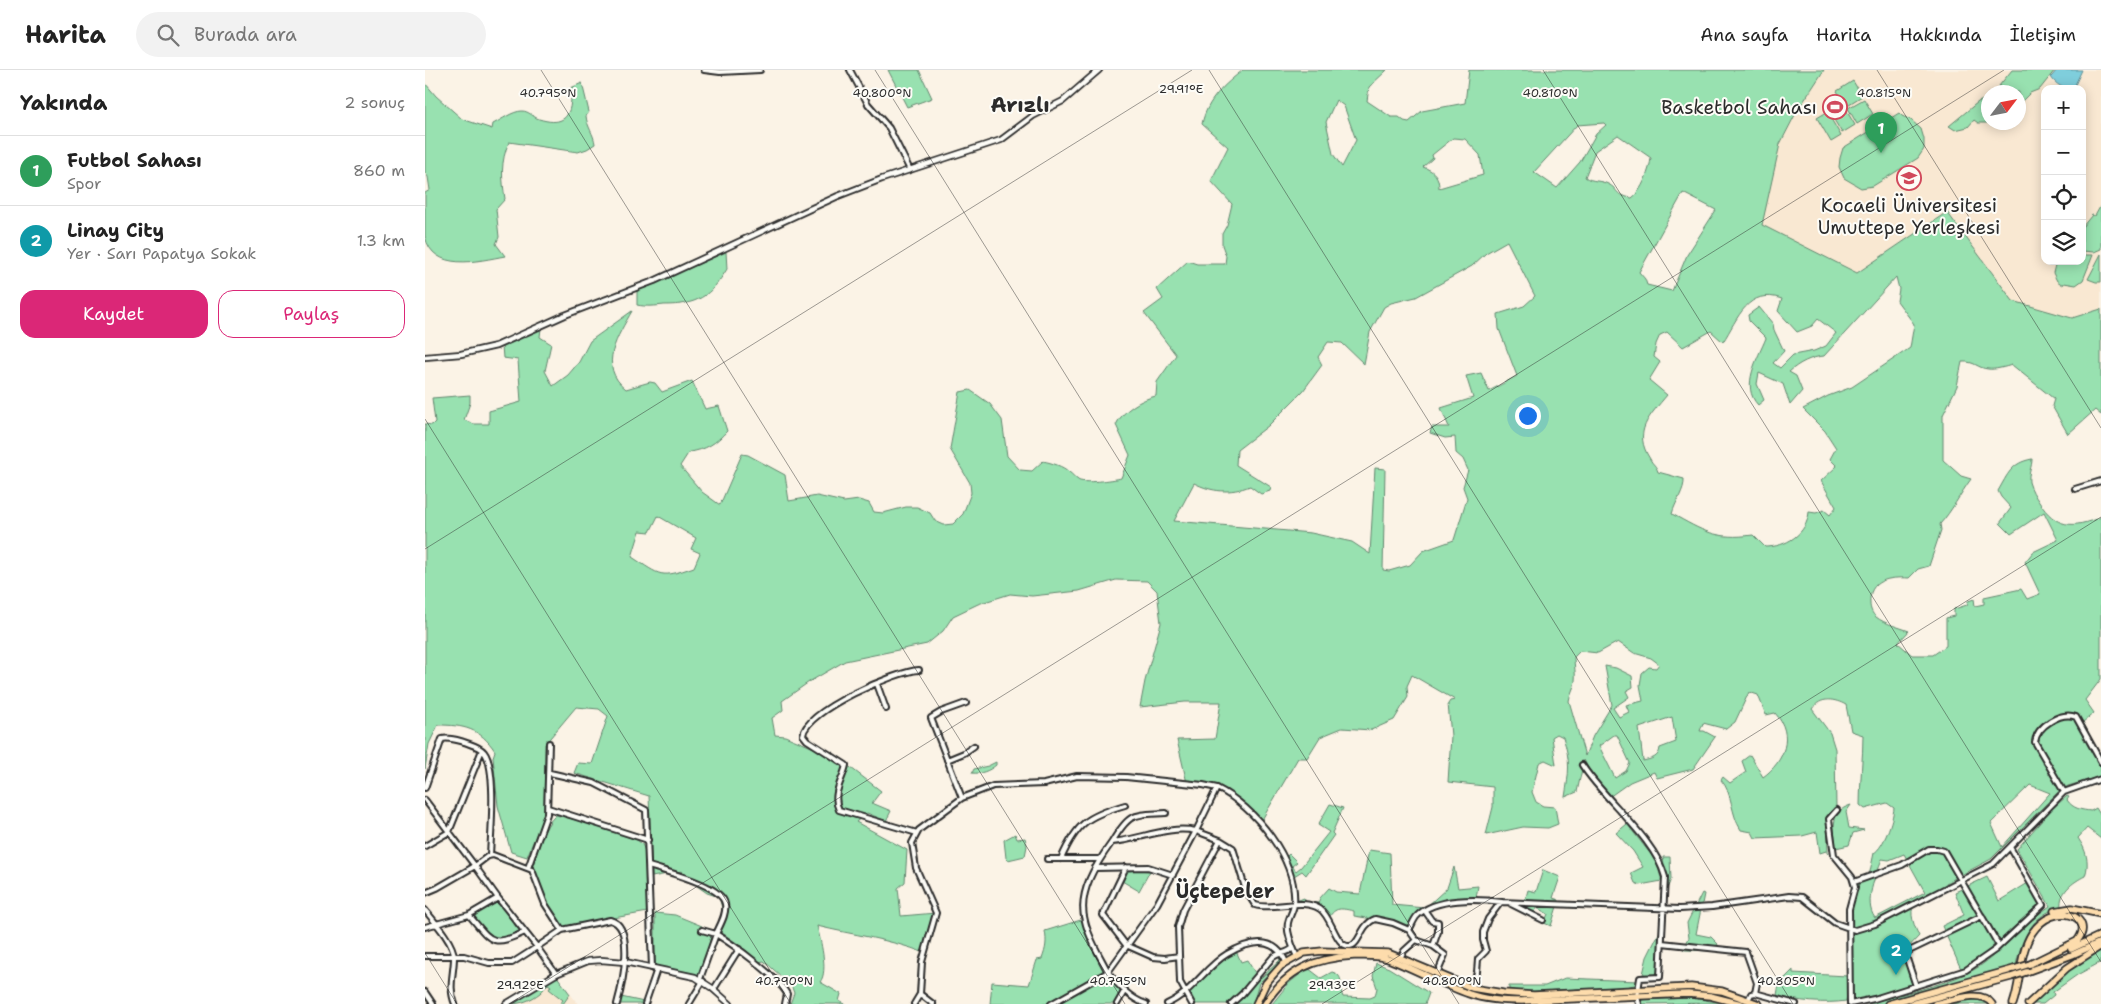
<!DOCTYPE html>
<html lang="tr">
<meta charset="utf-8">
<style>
:root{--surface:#fff;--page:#f2f2f2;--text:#222;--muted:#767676;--line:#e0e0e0;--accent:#db2777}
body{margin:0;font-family:"Shantell Sans",sans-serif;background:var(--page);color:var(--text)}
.controls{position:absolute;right:15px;top:15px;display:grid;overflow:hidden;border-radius:10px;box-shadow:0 2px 12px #0003}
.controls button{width:45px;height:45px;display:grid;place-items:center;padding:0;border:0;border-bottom:1px solid var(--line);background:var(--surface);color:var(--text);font:25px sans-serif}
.compass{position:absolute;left:1556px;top:15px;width:45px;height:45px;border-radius:50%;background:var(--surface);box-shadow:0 2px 12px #0003;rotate:58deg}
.you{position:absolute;left:1102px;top:345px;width:18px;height:18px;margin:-12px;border:4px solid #fff;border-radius:50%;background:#1a73e8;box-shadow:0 0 0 8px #1a73e833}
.badge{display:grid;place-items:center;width:32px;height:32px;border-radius:50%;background:var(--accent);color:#fff;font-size:16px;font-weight:700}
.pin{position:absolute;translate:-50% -41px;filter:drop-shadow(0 1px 2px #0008)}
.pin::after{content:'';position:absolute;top:26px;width:18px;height:15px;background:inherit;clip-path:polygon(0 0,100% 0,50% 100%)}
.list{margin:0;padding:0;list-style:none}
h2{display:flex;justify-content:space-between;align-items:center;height:65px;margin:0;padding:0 20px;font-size:21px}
h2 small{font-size:16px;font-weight:400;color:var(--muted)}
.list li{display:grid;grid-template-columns:32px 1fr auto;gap:15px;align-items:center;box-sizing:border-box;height:70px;padding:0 20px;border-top:1px solid var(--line)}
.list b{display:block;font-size:19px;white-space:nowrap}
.list p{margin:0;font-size:16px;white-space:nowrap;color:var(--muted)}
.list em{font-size:16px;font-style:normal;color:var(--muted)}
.actions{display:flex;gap:10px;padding:15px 20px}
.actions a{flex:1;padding:11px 0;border:1px solid var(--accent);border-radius:15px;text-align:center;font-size:18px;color:var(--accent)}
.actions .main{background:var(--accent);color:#fff}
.icon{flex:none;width:28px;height:28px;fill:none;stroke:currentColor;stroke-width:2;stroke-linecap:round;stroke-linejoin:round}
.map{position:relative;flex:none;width:1676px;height:934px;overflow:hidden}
header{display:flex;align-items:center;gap:30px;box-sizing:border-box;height:70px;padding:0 25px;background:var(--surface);border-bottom:1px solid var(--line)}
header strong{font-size:24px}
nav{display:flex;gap:28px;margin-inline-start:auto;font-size:18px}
.search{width:350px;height:45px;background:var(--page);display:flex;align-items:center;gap:12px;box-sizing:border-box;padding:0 18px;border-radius:28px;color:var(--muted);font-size:19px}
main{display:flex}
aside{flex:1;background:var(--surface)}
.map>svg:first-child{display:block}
.built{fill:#f9e8d2;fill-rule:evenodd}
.green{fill:#98e1b0;stroke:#62866e;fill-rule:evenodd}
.water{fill:#7fcedc;stroke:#5d8d95}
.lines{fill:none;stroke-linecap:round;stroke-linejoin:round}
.minor-casing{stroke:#2b2b2b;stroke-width:8}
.tertiary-casing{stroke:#2b2b2b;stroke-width:8}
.primary-casing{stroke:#2b2b2b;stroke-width:9}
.trunk-casing{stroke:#2b2b2b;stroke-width:9}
.minor{stroke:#fdfcf7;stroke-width:4}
.tertiary{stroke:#fdfcf7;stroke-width:4.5}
.primary{stroke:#fddcac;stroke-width:5.5}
.trunk{stroke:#fddcac;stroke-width:5.5}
.primary-bridge-casing{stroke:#2b2b2b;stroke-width:9;stroke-linecap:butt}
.primary-bridge{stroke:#fddcac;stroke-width:5.5}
.ticks{fill:none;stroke:#2b2b2b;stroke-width:1;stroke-opacity:0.45}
.labels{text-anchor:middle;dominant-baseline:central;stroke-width:4;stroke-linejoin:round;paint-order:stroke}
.poi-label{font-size:19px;fill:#2b2b2b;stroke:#fdfcf7;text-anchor:end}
.neighbourhood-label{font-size:20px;font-weight:bold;fill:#2b2b2b;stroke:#fdfcf7}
.quarter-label{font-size:21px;font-weight:bold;fill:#2b2b2b;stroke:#fdfcf7}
.ticks-label{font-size:12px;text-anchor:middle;fill:#2b2b2b;stroke:#fdfcf7;stroke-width:4;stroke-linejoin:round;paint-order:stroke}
</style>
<header>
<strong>Harita</strong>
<div class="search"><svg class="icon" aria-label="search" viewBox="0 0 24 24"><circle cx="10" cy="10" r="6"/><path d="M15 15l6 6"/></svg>Burada ara</div>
<nav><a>Ana sayfa</a><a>Harita</a><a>Hakkında</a><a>İletişim</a></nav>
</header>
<main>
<aside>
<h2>Yakında<small>2 sonuç</small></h2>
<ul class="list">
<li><span class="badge" style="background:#2e9e5b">1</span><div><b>Futbol Sahası</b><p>Spor</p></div><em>860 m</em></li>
<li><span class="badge" style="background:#0f9aa8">2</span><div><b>Linay City</b><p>Yer · Sarı Papatya Sokak</p></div><em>1.3 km</em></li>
</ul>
<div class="actions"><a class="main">Kaydet</a><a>Paylaş</a></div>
</aside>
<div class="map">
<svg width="1676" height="934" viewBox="0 0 1676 934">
<rect width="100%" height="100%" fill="#fbf3e6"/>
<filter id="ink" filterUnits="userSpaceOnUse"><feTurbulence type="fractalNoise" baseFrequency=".02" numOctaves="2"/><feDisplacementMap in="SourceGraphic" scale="10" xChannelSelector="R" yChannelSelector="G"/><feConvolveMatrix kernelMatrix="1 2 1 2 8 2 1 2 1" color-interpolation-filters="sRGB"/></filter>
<g filter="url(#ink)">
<path class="built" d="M1399 0H1676V239L1647 248 1588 231 1522 142 1432 203 1336 155 1355 74 1371 43ZM1620 19H1657V191H1620ZM1564 22H1594V52H1564Z
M131 905 153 934H85Z"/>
<path class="green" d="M463 0H494L507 28 482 37Z
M818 0H962L944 17 942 31 966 47H974L979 51 984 52 997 41 1040 33 1044 0H1399L1371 43 1355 74 1337 155 1432 203 1522 142 1588 231 1647 248 1676 239V345L1670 340 1643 364 1627 336 1629 329 1587 295C1580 297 1570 300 1563 299 1552 298 1550 291 1537 292L1532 316 1518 345V390L1536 406 1546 409C1535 424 1527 441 1515 454L1516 460 1504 496 1493 499 1484 508C1465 507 1443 509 1445 534 1445 538 1447 544 1451 547 1460 554 1474 557 1484 561L1473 573 1487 585H1508L1521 576V548L1529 546V539L1542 535 1543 531 1549 529 1550 536 1559 534V527L1596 519 1602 529 1615 524 1600 492 1608 482 1633 470 1619 442 1586 464 1575 453 1586 438 1576 427 1573 421C1583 404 1586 393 1607 389 1607 397 1603 403 1604 412 1606 419 1610 426 1614 432 1631 458 1647 459 1676 447V609L1660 630 1669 643 1658 652 1676 687V706L1643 716 1633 722 1566 789 1521 813 1523 820C1492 829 1477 831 1494 866L1478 883 1489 915 1441 929 1428 930 1427 925V834L1435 807 1444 806 1449 783C1459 777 1468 750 1469 738L1462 733 1440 739 1435 735C1435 711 1438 688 1438 665L1426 661 1421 635C1410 629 1396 626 1387 639L1405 663 1410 679 1411 738 1402 746 1403 784 1401 781 1395 783 1392 762 1377 766 1330 768 1327 762 1316 760C1305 743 1308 723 1296 710L1298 707 1305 713 1321 702 1317 691 1325 685 1338 707C1359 692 1370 665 1350 643L1341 645 1333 625 1324 622 1310 652 1301 659 1278 653 1275 661H1279L1290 667 1268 699 1232 708 1229 702 1205 712 1184 727 1170 711 1159 690 1152 722 1140 727C1144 702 1146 692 1138 667L1132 664 1127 667 1131 695 1120 690 1114 693 1107 722 1111 732 1118 736 1130 737 1133 754 1123 758 1098 757 1061 765 1068 737V717L1023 712 1026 666 1023 634 1025 631 1030 630 987 605 982 616 983 627 969 650 946 660 917 658 895 667 882 688H873L835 753 814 731 792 718 762 713 752 670 790 669 796 632H760L715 637 720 611 736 553 732 521 722 511 691 510 654 521 607 526 585 524 553 534 528 546 518 561 502 574 420 591 384 612 357 631 358 640 347 648 350 665 360 666 413 688 456 721 447 733 466 741 461 751 442 743 431 752 482 780 480 812 473 818 476 846 511 843 500 883C465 869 428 865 392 856 395 869 404 901 395 912L416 924 414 931 420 934H365L369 923 366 915 339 891 333 892 317 877 296 862 300 849 294 827 282 823 255 804 257 801 227 807 224 726 149 703 153 693 167 694 183 646 174 639 151 637 120 674 119 745 102 787 86 782 73 736 68 687 70 681C55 658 38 655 13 655L4 674 0 699V354L7 355 10 352 7 328 45 325V333L39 350 49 354H64V341L96 332 93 290 78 288 77 276 116 258 115 267 126 274 120 301 128 316 143 305 154 292 165 271 207 241C193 266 172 296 201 319L225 312 230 313 237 322 267 311 280 339 294 336 302 361C291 373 281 380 264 382L255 396 277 422 295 435 317 384 323 385 360 405 364 431 392 426 419 432 434 430 444 433 449 442 458 443 481 437H492L505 443 510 451 519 455 528 454 538 444 546 423 545 413 525 379 535 322 545 320 565 334 577 350 582 386 595 400 607 401 618 391C627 393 638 396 644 402 647 404 650 408 653 410 657 414 689 410 696 408L705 385 691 355C697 341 716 329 731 326L732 312 751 285 719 243 738 229 732 219 763 191 772 194H800L801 186 797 175V164L802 155 807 134 786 111 803 77 777 54C782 30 799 15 818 0ZM911 30 919 36 931 70 917 97 908 84 901 52ZM1179 53 1181 55 1171 64 1155 92 1132 118 1109 102 1152 55ZM1193 65 1226 88C1225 99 1217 121 1207 128 1188 125 1195 120 1183 114 1175 110 1167 112 1160 107L1170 81ZM1028 68 1040 69 1055 85 1058 105 1014 118C1014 106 1009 101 998 97L1008 88 1007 85ZM1258 123 1291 140 1262 185 1247 221 1222 215 1220 209 1214 202ZM1082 171 1110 226 1099 236 1073 244 1074 259 1092 306 1064 321 1056 303 1041 306 1048 328 1016 338 1024 357H1007L1005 363 1020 368 1030 367 1031 383 1038 389 1043 400 1038 417 1042 428 1029 470 998 481 985 495 964 501 958 500 960 399 950 398 945 484 927 472 886 463 749 451 769 413C787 422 805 424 825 416L836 424 845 421 846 417 811 395 812 380 843 356 878 321 897 295 893 287 903 272 917 273 939 294 945 262 959 237 966 233 991 227 1047 196 1061 183ZM1471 207 1474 219 1472 231 1489 254 1485 278 1427 317 1403 326 1378 339 1400 361 1411 378 1405 389 1412 396 1396 411 1411 437 1405 445 1399 440 1391 443 1384 442C1382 464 1361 477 1340 477L1328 465C1291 470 1278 461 1247 444 1250 432 1260 420 1259 409L1233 402C1231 395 1228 395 1225 389 1207 361 1225 346 1242 325L1224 310 1235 292 1229 287 1231 274 1235 265 1242 262 1258 277 1286 261 1298 272C1313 248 1323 217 1357 229L1353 241 1372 262 1387 256 1393 249 1411 263 1401 276 1389 281 1368 285 1355 298 1348 293 1359 281 1349 260 1348 254 1334 237 1323 245 1324 251 1341 268C1333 288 1315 316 1333 335L1339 330 1332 314 1334 303 1358 314 1365 335 1377 321 1371 306 1364 302C1374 293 1386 287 1399 286ZM233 446 271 468 266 479 275 483 269 497C235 509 236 506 207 487L215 461 225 462ZM1193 572 1209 583 1226 588 1234 594 1231 598 1224 597 1217 603 1215 615 1218 631 1201 635 1204 642 1194 647 1188 638 1204 627 1201 621 1208 617 1207 606 1191 598 1180 596 1187 635 1168 666 1160 686 1144 631C1145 623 1149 619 1150 611 1151 604 1149 595 1149 587L1155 581 1173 583ZM1247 647 1251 672 1235 678C1234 688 1226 689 1218 691L1214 658ZM1189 665H1192L1205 693 1201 701 1190 708 1174 676ZM1605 715 1625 723 1577 777 1566 753ZM1479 784 1500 822 1450 848C1438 832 1451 805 1457 789L1464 790Z
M1587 0H1630L1615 19 1605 23 1594 34V22H1569Z
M1428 11 1437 26 1421 36 1412 21Z
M0 13 11 26 37 49 67 59 68 54C76 50 88 41 97 41 104 41 108 47 114 49 134 55 145 51 146 29L139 21 157 13 164 42 161 46C162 57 169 64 170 74L162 79 153 82 84 72C75 92 77 108 80 129L71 139 74 167 71 174 80 186C53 191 8 203 0 166 0 153 0 136 0 123L5 120 3 107 0 102Z
M1563 28 1564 52 1568 53H1553L1549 50 1543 57 1530 60 1524 56 1553 32Z
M1415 29 1419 37 1406 45 1401 37Z
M1439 29 1448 44 1432 54 1423 38Z
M1421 40 1430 55 1417 63 1408 48Z
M1402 42 1416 66 1406 72 1392 48Z
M1474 43 1477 46 1486 50 1496 59 1499 69V79L1493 88 1448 116 1436 118 1419 108 1414 97 1415 88 1418 78Z
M1676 135V179L1669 182 1657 181V157L1667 145 1670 146Z
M301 182 302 199C285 227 272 235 239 235 231 236 221 237 212 235V221Z
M1676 184V212H1671L1663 209Z
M1657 185H1668L1658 210 1651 215 1639 213 1638 215 1632 211 1628 203 1631 191H1657Z
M571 692V695C564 701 556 704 547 703L549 699 563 696Z
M1642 726 1644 727 1642 730C1648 739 1657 740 1666 741L1671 738 1676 746V769L1662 758 1653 768C1661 780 1665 792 1660 806 1648 812 1634 822 1636 837 1607 845 1597 867 1591 895L1457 934H1439C1470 926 1530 913 1555 896 1581 878 1599 853 1625 836L1592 779 1626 740Z
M905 734 918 738 907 763 909 765 881 805 877 801 869 806 859 789 864 784 872 792 867 796 871 801 876 797 904 762 893 755Z
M1426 735 1421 742 1424 758 1439 760 1428 763 1424 775 1411 778C1410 759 1403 742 1426 735Z
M131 745 160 752 212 770 217 774 220 781 223 842 137 857 120 830 108 796C113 780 118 756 131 745Z
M1202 754 1231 791 1237 811 1215 815 1210 813 1206 803 1218 797 1208 781 1191 763Z
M590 764 592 769 600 768 602 776 600 786 583 790 581 788 579 770Z
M944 780 965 783 967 835 1000 838 1022 818 1029 797 1033 818 1053 816 1051 828 1019 833 1000 840 982 857 967 852 929 846V841C919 839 911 836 905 846 895 834 886 834 872 834L871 831 879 828 881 832 893 833 895 828 904 818 911 822 935 824Z
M1238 787H1245L1246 809 1242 819Z
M713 800 725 801 714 821 697 811 702 801Z
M1118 800 1135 807 1128 828 1134 830 1126 856 1119 853 1123 844 1112 838 1109 843 1098 838 1103 820 1111 822Z
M1562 807 1574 831 1603 813 1614 834 1555 888 1536 899 1517 856 1539 845 1530 822Z
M1277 823 1279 824 1271 864 1286 867 1293 874 1288 881 1260 880 1258 879 1264 868 1262 853Z
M71 833 75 835 95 862C66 877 67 866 47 846Z
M230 843 250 845 277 856 276 862 286 866 281 888 274 906 261 902 230 896Z
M659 849 683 902 700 920 692 934H565L567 912 604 915 612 890 617 889C621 878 622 872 620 861Z
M1235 861 1233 901 1230 905 1218 904 1222 887Z
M1676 879V892L1652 905 1628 922 1629 925 1618 934H1607L1642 902Z
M812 883 816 892 822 890 832 906 830 909 837 907 855 890 854 887 857 891 834 913 828 934H767L761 925 802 887Z
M951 893 964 898 1004 923 1000 934H847L864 913 883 898 896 908 907 902C921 906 913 916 918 927L945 928 950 926 952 918 948 906Z
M1368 900V903L1422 906V924L1421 931C1402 934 1370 932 1352 925L1354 914Z
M131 905 145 924 138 934H135L138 930 124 919 126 916 123 914C119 917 119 920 115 923 106 930 96 934 85 934Z
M1140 908 1213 911V914L1201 917 1093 922 1084 920V916H1120Z
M196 927 219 932 218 934H195Z
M1267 928 1298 933 1216 934 1215 930Z
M1552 929H1558L1565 934H1526Z"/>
<path class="water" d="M1632 0H1657L1648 19C1639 19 1631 15 1626 7Z"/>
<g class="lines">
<defs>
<path id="minor" d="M279 0 295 2 335 0
M425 0 443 34 464 58 485 100
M1650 419 1676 411
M452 614 461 639
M522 690 539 683 549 676
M1157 695C1179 730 1230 768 1240 807L1235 907 1215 908 1212 927 1214 934
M125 703 169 713 221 740 227 898
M0 718 17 669C24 667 32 670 39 672 47 675 54 676 59 682 72 698 66 763 65 785
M792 718C830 737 873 790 869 835 868 841 864 847 863 853 861 863 868 877 872 887
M1639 722 1610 672C1612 656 1636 641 1651 647L1676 692
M537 728 506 648 516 642 541 633
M0 730 50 796 12 818 0 823
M123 738 223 770
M1412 740 1404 749 1409 785 1427 807 1430 817 1424 839 1425 934
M492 763 414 740C406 724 418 710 421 695L382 670 378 665C381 640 472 601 494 600
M795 770 808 778 821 821 830 835C849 841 877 827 895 839 907 847 911 878 925 876 935 875 935 855 950 849L968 853 984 860C987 855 989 849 992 846 1010 827 1054 829 1077 832
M0 776 24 762 57 680
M622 789H675
M636 789C652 753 662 746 700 735
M224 796C241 802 297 815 300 834 302 844 295 855 291 864L277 860
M701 797 678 845 701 875 728 887 740 888 754 886
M103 798 122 744 124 673
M670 798 723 797 748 805
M1429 812 1477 795 1504 779H1512L1519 781 1574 876
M73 828 112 877 137 860
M1086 834 1118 850
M0 840C9 851 29 873 29 887 29 903 23 918 30 934
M1000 841 1007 851 1013 852V862L1008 876
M44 845C66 871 66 878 100 862
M0 857 44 845 73 828 50 796 63 786 68 785 107 800 120 834 137 860 185 850C211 856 197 916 192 934
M991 870 1008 876 1020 885 1012 904
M1237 873 1321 882 1332 913 1330 923
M0 886H39L64 893H87L112 877 131 904
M975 888 979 881 991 870 984 860
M275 909 291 864C309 875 353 907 362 924L360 934
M1491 916 1480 883 1557 846
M1047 918 1052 902 1053 889 1061 881 1058 870V862L1063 849 1076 832 1255 839 1287 837 1364 826 1377 827 1410 853 1430 860 1450 854 1568 794 1639 722 1676 709
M289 919 314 879
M0 922 8 934
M495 924 508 934
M1323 930 1326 924 1330 923 1371 934
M220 934 232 899
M264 934 278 911
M489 934 495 924 497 892 511 843 491 798 487 773 494 760 537 728 568 716 619 714 652 706 701 707 778 715 792 718 771 761 795 770 758 840 753 857 755 912 767 934
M626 934 683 902C675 886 664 869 660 851 652 823 671 794 687 772
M692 934 700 920
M721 934C706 929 692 915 683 902L732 834 771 761C743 755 714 770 687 772 705 742 708 745 741 743
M742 934C767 923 780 897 802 884 824 871 849 865 861 892
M806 934 817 924 848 887C855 882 862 884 868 878
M1425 934 1449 929 1541 900 1570 880 1618 835 1585 777"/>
<path id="tertiary" d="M0 287 36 284 71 276 140 245 229 211 413 126 457 109 576 70 608 46 638 31 674 0
M81 934 131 904 163 891 176 890 200 892 270 907 287 918 305 934"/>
<path id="primary" d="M1601 902 1647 885 1676 872
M831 934 841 913 856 896 879 883 897 881 963 883 1047 918 1078 923 1109 925 1266 917 1297 921 1334 934
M840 934C862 899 890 888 929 886 939 886 950 885 960 888 989 898 1015 914 1044 924 1061 930 1080 931 1097 931L1263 924 1285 926 1316 934
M1463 934 1589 899
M1486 934 1586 907"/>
<path id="trunk" d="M1629 841 1647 838 1676 844
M1646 879 1676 865
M1510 934C1526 931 1556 918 1567 934
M1588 934C1596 912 1594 883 1607 863 1630 829 1672 847 1652 871L1605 894
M1603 934 1642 898 1676 876"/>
</defs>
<use href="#minor" class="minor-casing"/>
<use href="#tertiary" class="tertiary-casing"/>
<use href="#primary" class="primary-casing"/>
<use href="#trunk" class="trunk-casing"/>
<use href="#minor" class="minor"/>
<use href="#tertiary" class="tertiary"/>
<use href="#primary" class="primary"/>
<use href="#trunk" class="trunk"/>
<defs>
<path id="primary-bridge" d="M1589 899 1605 894
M1586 907 1601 902"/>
</defs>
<use href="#primary-bridge" class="primary-bridge-casing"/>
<use href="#primary-bridge" class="primary-bridge"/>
</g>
</g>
<path class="ticks" d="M116 0 700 934M450 0 1034 934M784 0 1368 934M1118 0 1676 892M1452 0 1676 358M0 349 366 934M0 479 767 0M0 883 32 934M84 934 1579 0M897 934 1676 447"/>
<defs>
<symbol id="stadium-ring" viewBox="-11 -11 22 22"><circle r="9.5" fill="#fdfcf7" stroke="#d1495b" stroke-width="1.5"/><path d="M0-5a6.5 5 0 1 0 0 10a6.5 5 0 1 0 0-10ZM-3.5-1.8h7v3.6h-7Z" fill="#d1495b"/></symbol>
<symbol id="university-ring" viewBox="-11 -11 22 22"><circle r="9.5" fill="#fdfcf7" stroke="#d1495b" stroke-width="1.5"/><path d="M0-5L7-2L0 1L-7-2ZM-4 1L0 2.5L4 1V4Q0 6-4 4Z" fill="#d1495b"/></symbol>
</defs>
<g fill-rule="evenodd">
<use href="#stadium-ring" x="1396" y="23" width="28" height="28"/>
<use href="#university-ring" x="1470" y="94" width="28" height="28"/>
</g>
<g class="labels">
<g class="poi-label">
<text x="1392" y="37">Basketbol Sahası</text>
<text x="1484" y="135" text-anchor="middle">Kocaeli Üniversitesi<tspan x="1484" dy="22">Umuttepe Yerleşkesi</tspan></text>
</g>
<g class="neighbourhood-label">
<text x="800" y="821">Üçtepeler</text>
</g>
<g class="quarter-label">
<text x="595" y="35">Arızlı</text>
</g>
</g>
<g class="ticks-label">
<text x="756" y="23">29.91°E</text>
<text x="123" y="27">40.795°N</text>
<text x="457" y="27">40.800°N</text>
<text x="1125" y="27">40.810°N</text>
<text x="1459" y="27">40.815°N</text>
<text x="359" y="915">40.790°N</text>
<text x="693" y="915">40.795°N</text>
<text x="1027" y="915">40.800°N</text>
<text x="1361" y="915">40.805°N</text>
<text x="95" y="919">29.92°E</text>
<text x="907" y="919">29.93°E</text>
</g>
</svg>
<div class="controls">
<button>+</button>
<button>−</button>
<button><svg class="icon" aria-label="locate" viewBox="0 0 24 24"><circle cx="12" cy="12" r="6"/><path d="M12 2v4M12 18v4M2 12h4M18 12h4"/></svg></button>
<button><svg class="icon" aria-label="layers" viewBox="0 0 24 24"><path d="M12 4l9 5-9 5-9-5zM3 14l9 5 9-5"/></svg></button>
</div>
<svg class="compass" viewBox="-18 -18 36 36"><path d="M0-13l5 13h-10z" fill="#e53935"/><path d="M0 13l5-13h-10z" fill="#767676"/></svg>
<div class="you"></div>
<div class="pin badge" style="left:1456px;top:83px;background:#2e9e5b">1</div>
<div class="pin badge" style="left:1471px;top:905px;background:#0f9aa8">2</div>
</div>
</main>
